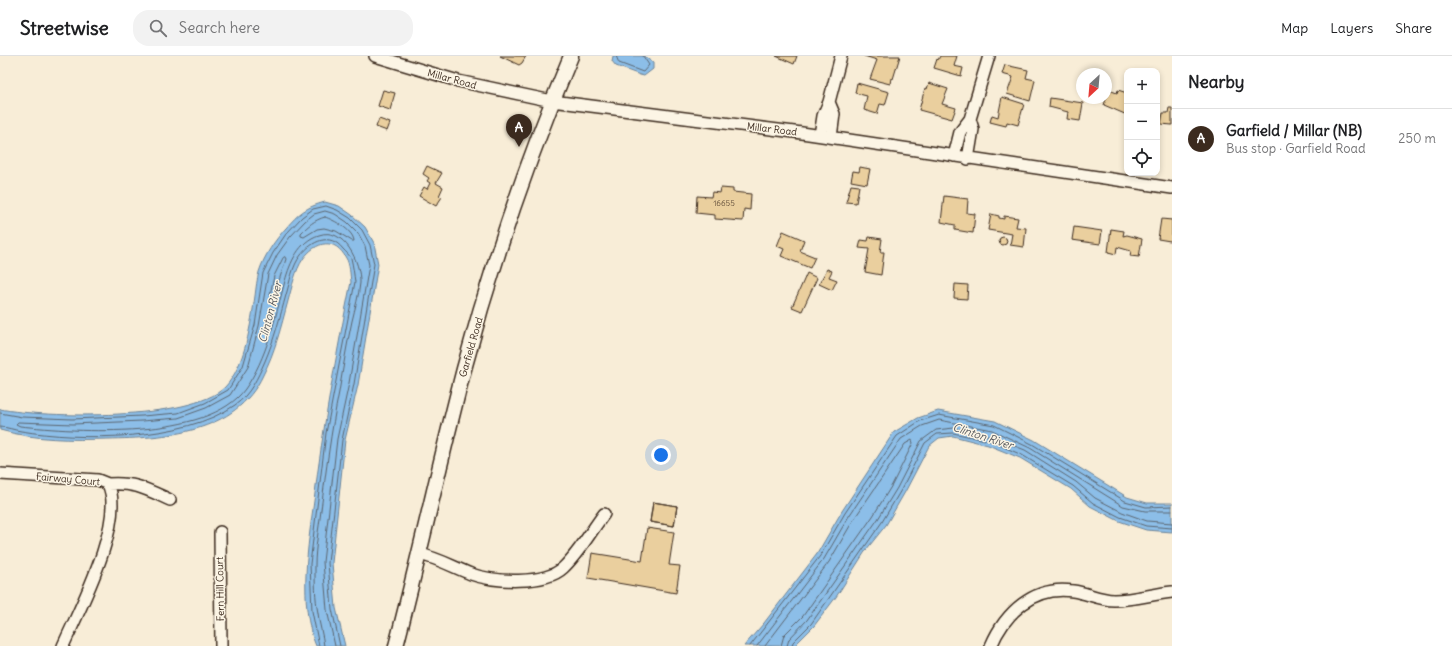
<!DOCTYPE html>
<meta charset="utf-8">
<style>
:root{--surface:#fff;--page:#f2f2f2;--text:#202124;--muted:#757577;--line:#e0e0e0;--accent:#3b2a1e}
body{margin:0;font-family:Delius,sans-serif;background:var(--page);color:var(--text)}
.controls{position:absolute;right:12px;top:12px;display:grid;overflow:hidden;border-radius:8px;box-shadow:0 2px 6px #0003}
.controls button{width:36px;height:36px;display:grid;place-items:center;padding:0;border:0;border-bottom:1px solid var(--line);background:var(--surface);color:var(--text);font:20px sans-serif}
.compass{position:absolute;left:1076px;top:12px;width:36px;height:36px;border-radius:50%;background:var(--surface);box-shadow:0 2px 6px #0003;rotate:206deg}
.you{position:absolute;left:661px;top:399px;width:14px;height:14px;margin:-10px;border:3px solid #fff;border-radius:50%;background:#1a73e8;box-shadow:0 0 0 6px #1a73e833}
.badge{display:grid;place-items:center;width:26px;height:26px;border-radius:50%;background:var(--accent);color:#fff;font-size:13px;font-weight:700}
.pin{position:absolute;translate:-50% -33px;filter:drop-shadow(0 1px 2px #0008)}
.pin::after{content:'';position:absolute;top:21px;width:14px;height:12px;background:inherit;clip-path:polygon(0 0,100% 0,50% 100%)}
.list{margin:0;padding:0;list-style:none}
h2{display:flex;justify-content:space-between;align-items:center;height:52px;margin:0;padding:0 16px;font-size:17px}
h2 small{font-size:13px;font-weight:400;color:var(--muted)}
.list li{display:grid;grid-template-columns:26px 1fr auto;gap:12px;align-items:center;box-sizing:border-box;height:60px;padding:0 16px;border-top:1px solid var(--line)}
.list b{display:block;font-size:15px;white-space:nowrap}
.list p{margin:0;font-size:13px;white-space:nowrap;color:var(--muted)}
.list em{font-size:13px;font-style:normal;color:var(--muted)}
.icon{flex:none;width:22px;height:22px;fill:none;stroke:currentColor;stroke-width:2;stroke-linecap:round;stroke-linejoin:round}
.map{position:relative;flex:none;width:1172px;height:590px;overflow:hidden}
header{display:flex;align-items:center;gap:24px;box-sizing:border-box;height:56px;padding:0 20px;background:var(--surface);border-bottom:1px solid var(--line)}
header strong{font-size:19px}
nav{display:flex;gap:22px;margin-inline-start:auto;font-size:14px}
.search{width:280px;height:36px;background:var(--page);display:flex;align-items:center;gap:10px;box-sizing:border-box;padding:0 14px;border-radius:16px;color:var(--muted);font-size:15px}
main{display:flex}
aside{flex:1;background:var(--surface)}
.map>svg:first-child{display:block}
.water{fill:#8cbee8;stroke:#6c8397}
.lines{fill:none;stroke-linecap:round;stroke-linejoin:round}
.shore{stroke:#5b656f;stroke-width:1}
.building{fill:#eacf9e;stroke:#3b2a1e}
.minor-casing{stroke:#3b2a1e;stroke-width:14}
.major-casing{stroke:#3b2a1e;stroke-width:17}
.minor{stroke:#fcf5e5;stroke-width:11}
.major{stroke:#fcf5e5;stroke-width:14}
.labels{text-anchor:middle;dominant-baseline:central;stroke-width:3;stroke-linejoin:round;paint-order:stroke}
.number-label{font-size:8px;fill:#67533e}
.street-label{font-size:10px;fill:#3b2a1e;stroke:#fcf5e5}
.water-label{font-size:11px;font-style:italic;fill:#53565b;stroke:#fcf5e5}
</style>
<header>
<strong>Streetwise</strong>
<div class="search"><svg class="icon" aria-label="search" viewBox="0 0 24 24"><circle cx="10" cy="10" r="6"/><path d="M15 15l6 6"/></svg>Search here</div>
<nav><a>Map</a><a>Layers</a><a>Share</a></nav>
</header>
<main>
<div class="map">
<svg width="1172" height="590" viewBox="0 0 1172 590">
<rect width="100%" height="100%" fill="#f8edd7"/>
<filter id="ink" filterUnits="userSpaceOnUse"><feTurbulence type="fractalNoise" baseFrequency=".025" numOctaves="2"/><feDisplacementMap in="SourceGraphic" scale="8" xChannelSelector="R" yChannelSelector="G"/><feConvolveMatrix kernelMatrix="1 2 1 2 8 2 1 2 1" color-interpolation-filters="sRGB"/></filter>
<g filter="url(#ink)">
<path class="water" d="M613 0H644L653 7V13L644 20 640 19 616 10 612 5Z
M325 146 339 150 352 159 365 171 374 187 378 208 358 329 345 384 332 507 336 552 345 590H316C298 548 308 489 314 445 323 371 336 299 351 226 350 219 350 208 346 202 335 181 316 185 303 203 295 215 292 231 288 245 281 271 275 296 263 319 236 378 164 382 108 383 71 384 35 384 0 374V353C46 362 191 365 225 331 245 310 251 267 255 240 256 232 257 223 259 216 264 200 275 184 286 172 299 157 306 151 325 146Z
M938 355 995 365 1034 384 1127 441 1147 447H1172V476L1146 474 1119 465 1090 450 1071 433 1020 402 988 389 953 380 939 382 929 390 905 436 886 469 866 494 836 541 814 570 794 590H744L764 567 817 498 842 455 894 376 918 362Z"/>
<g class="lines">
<path class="shore" d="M616 0 619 7 643 16 649 9 643 0
M325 161C334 164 353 174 354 185H352L336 175 324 172 317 173 304 181 301 180V177C308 170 314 164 325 161Z
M285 201 286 203 274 240 272 241 270 239 274 220 283 202Z
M0 357 22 361 72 363 142 360 178 357 205 347 228 334 243 310 255 269 263 217 273 197 286 178 302 161 313 153 326 150 337 154 350 162 362 174 370 189 374 208 354 328 342 384 328 507 332 553 340 590
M0 371C7 371 14 374 21 375 81 385 184 385 235 349 250 339 258 321 265 305 274 284 280 261 286 239 290 226 292 210 301 199 312 185 330 176 343 193 346 196 349 199 351 202 353 210 354 219 355 226L326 377 310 508 312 555 319 590
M324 590C323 579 319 568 318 557 315 542 315 525 315 510 315 491 319 473 321 454 326 415 331 375 339 336 343 312 347 288 352 265 355 252 359 239 360 227 361 207 344 170 319 179 299 185 290 207 285 225 275 262 267 302 245 333 208 385 76 376 20 370L16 368 18 366 73 368 142 365 178 362 206 352 230 339 248 311 259 270 268 218 277 199 290 181 305 165 314 158 325 155 335 158 347 166 358 177 365 190 369 209 349 327 337 383 323 506 327 554 335 590
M750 590 820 500 845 457 897 380 920 365 939 359 994 369 1032 388 1125 445 1146 451 1172 450
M757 590 824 503 849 460 901 383 922 370 939 364 992 374 1030 392 1123 450 1145 455H1172
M765 590 829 506 854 463 905 388 912 384 913 387 892 429 873 460 803 560 784 579 781 590
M787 590 789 583 807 564 878 463 897 432 921 385 936 374 954 372 992 381 1025 394 1076 426 1095 442 1122 456 1147 465 1172 467
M792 590 793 586 811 568 882 466 901 434 925 387 937 378 953 377 990 385 1022 399 1073 430 1093 447 1120 461 1146 470 1172 472"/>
</g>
<path class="building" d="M500 0H526L522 7 519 9Z
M776 0H797L794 8Z
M864 0H900L893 23 891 22 890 28 870 23 877 4Z
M940 0H957L954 10 963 12 961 20 934 12 937 3 938 4Z
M1005 9 1028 14 1026 22 1035 24 1030 45 1007 38 1013 21 1002 18Z
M857 27 889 36 885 49 880 48 877 58 864 54 867 40 855 37Z
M929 27 948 33 942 48 956 52 952 63 919 54 925 32 927 33Z
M383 34 395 37 390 54 378 50Z
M1109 34 1117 37 1118 34 1127 37V59L1104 49Z
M1002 41 1024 48 1018 69 1007 66 1006 70 990 66 992 59 998 61Z
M1050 42 1083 47 1080 65 1067 63 1068 56 1049 51Z
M1169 52H1172V69L1161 68 1163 57H1168Z
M379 63 390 67 387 75 376 71Z
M427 110 442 117 436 127 443 131 439 140 442 141 436 150 419 140 424 131 427 133 430 127 427 125 429 122 423 118Z
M860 111 870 113 867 128 851 125 853 115 859 116Z
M851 129 859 130 856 147 846 146Z
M721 132 733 133V136L751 138 750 154 744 153 743 165 715 163V159L696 157 697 140 711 141 712 136 720 137Z
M944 140 968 143 967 157 975 158 973 177 955 174V169L941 166Z
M991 158 999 160V162L1004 163V160L1018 162 1016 171 1026 172 1024 191 1010 189 1012 178 988 174Z
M1161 163 1172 164V184L1170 185 1158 183Z
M1074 171 1102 175 1100 188 1072 184Z
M1111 173 1124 175 1123 180 1127 179 1142 183 1139 201 1130 200 1131 195 1117 191 1116 198 1108 196Z
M783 175 804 184 800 195 815 201 810 212 781 200 784 193 777 190Z
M869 181 882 183 880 196H884L881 219 865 216 869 193 859 192 861 184 868 185Z
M999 185a4 4 0 1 1 8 0a4 4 0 1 1-8 0Z
M827 213 832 215 829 221 837 224 832 234 819 228Z
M807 217 817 222 802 255 792 251Z
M955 228 968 229 967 243 954 242Z
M653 446 677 450 674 470 650 466Z
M653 446 677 450 674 470 650 466Z
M647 472 674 476 669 509 680 510 676 537 588 522 592 497 642 505Z"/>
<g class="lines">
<defs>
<path id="minor" d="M375 0 458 25 552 45 802 77 1172 132
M829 46 834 58 831 81
M820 79 823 60 829 46 841 0
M954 100 960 76 970 63 989 0
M968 103 973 73 970 63
M0 418 98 424 108 428C126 465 79 554 63 590
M108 428C135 426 146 433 170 444
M220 476 221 590
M419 498C438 502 453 511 471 518 493 526 545 529 563 512 579 497 591 475 604 458
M991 590C1005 557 1034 529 1073 535 1087 537 1100 544 1114 544 1133 544 1153 538 1172 536"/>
<path id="major" d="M396 590C420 498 440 405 464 313 492 208 529 100 571 0"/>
</defs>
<use href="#minor" class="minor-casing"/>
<use href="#major" class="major-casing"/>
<use href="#minor" class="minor"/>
<use href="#major" class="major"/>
</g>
</g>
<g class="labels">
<g class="number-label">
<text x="724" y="147">16655</text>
</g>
<g class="street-label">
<text transform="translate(452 23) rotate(15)">Millar Road</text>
<text transform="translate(772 73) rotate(7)">Millar Road</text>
<text transform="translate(471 291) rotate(-74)">Garfield Road</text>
<text transform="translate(68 423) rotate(5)">Fairway Court</text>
<text transform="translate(220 533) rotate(-91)">Fern Hill Court</text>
</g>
<g class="water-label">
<text transform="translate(270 256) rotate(-75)">Clinton River</text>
<text transform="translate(983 380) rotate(18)">Clinton River</text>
</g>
</g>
</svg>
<div class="controls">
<button>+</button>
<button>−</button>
<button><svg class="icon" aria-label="locate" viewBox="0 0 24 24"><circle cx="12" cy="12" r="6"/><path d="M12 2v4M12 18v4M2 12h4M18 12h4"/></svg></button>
</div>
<svg class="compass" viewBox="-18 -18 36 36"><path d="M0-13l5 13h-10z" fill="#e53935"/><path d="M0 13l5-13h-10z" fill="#757577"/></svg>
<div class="you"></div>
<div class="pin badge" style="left:519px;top:91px">A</div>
</div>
<aside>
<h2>Nearby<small></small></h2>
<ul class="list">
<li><span class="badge">A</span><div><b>Garfield / Millar (NB)</b><p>Bus stop · Garfield Road</p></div><em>250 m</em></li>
</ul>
</aside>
</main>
